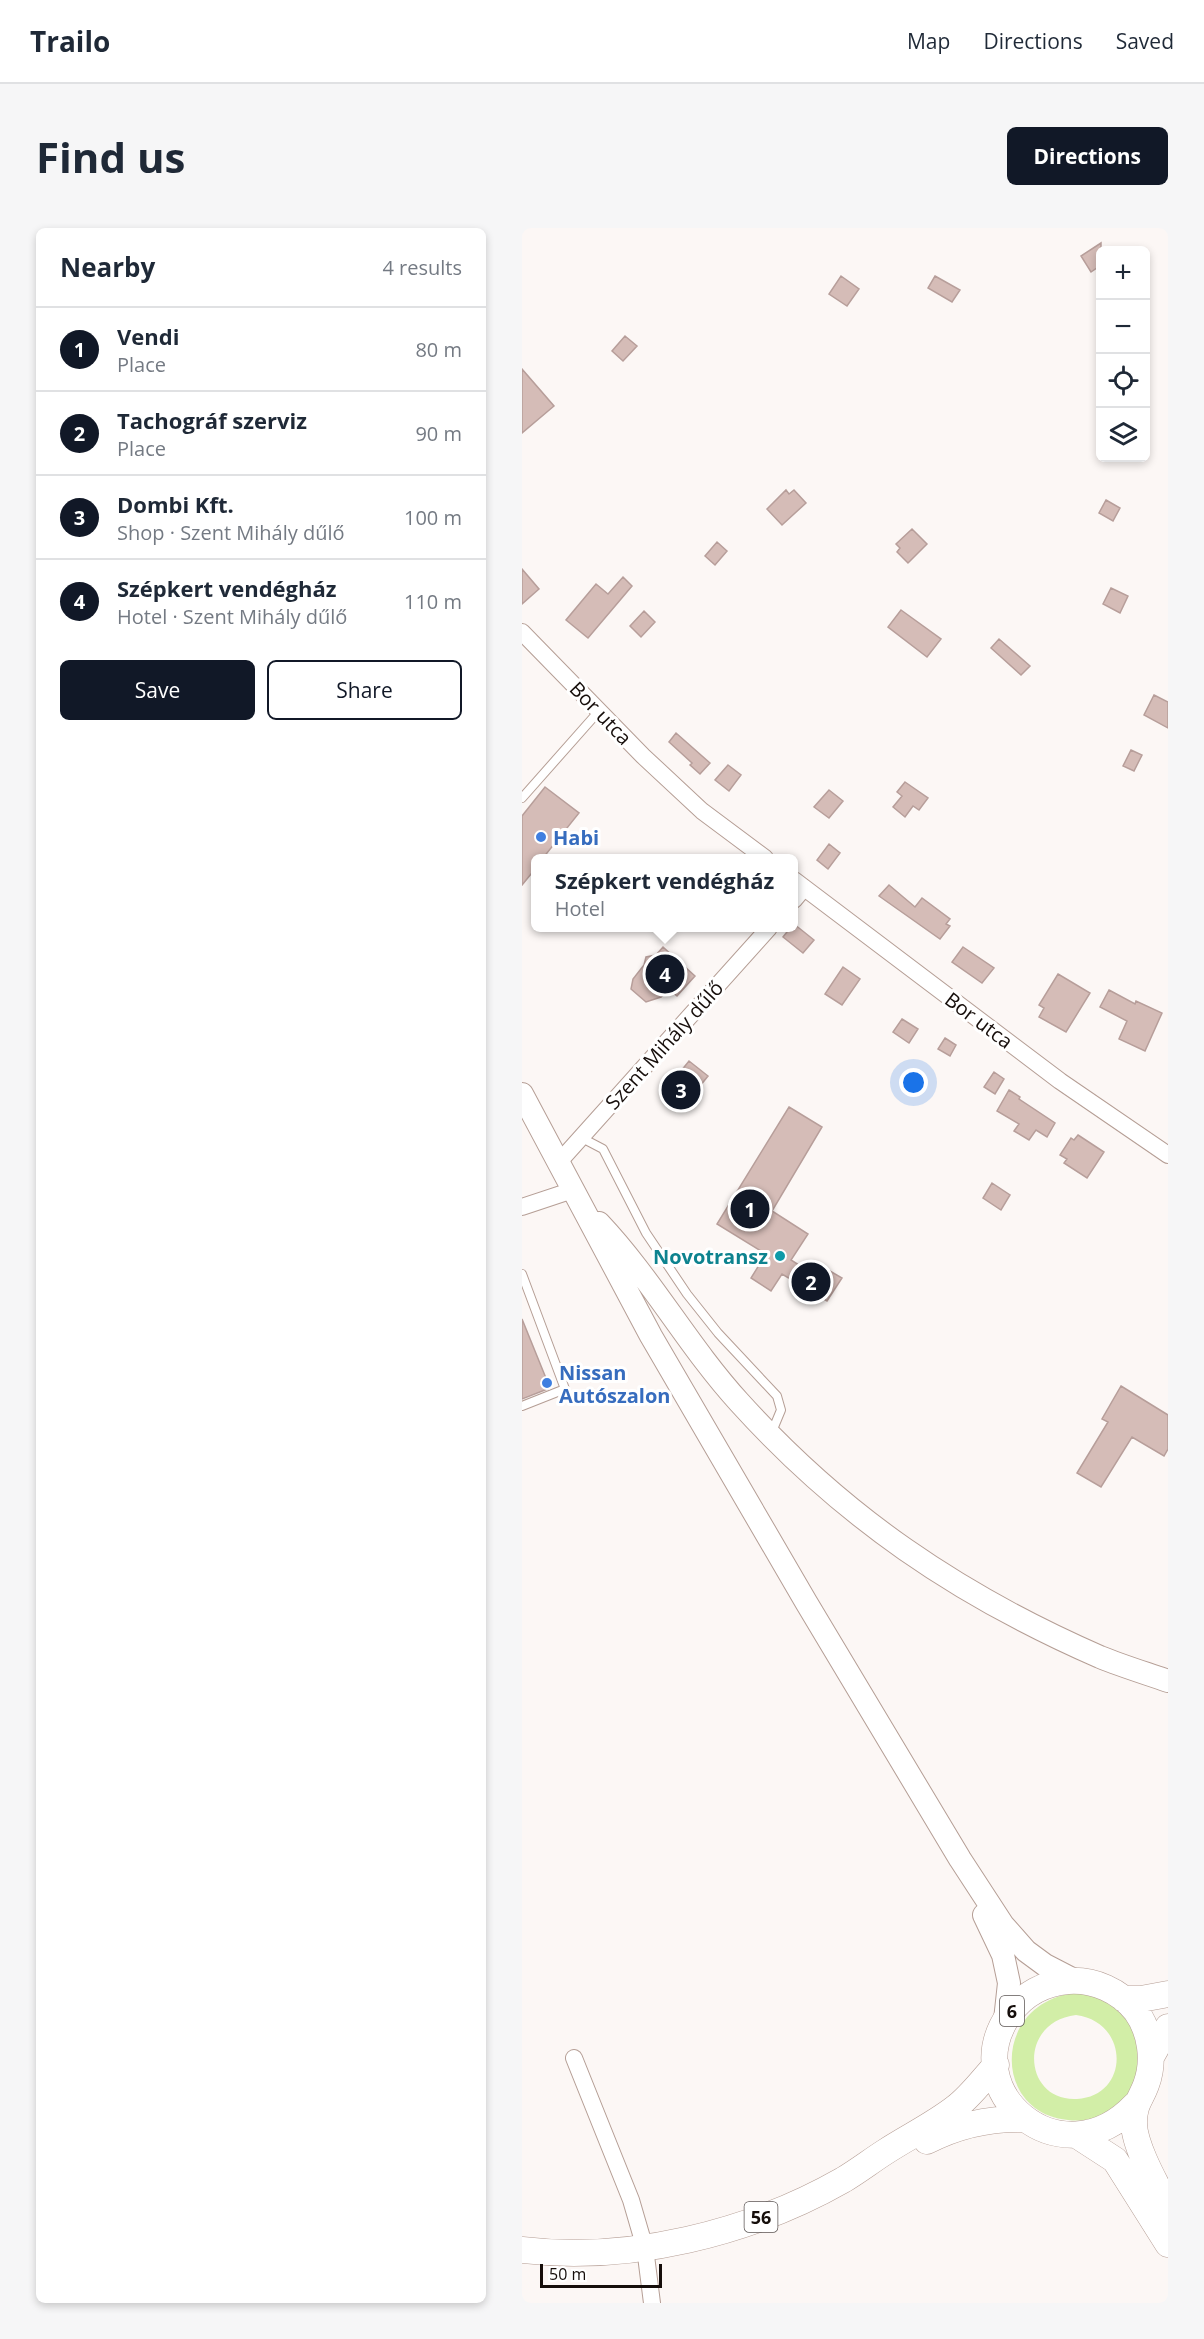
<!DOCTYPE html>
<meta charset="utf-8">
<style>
:root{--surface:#fff;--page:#f6f6f7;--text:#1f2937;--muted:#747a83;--line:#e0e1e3;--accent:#111827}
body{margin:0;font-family:"Open Sans",sans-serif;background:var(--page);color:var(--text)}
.controls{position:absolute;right:18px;top:18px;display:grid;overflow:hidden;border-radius:9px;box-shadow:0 3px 9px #0003}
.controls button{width:54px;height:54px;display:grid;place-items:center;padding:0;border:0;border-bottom:2px solid var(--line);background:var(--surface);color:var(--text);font:30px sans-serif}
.scale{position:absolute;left:18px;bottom:15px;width:122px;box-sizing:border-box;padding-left:6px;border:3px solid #160e0b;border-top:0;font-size:16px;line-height:21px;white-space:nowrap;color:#160e0b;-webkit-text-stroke:4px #fff;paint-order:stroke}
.you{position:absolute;left:392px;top:855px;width:21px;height:21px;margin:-15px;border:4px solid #fff;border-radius:50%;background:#1a73e8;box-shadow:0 0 0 9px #1a73e833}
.badge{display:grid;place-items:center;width:39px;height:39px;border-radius:50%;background:var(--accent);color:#fff;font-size:20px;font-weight:700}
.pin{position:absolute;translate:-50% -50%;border:3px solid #fff;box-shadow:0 2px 6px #0006}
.popup{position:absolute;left:9px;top:626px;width:267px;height:78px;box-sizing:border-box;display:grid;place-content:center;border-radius:9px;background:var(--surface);filter:drop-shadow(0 2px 4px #0005);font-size:20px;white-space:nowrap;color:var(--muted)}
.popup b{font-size:22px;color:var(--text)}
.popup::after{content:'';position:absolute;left:50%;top:100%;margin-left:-12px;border:12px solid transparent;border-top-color:var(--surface)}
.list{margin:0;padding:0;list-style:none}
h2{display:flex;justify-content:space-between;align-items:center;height:78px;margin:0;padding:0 24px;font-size:26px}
h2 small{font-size:20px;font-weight:400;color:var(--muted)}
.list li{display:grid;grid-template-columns:39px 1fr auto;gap:18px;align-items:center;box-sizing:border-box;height:84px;padding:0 24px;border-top:2px solid var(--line)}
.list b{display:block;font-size:22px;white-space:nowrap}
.list p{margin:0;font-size:20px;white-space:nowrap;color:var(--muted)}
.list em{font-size:20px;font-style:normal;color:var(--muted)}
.actions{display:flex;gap:12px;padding:18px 24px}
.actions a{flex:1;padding:14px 0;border:2px solid var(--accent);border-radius:9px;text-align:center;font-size:21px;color:var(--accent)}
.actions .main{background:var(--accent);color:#fff}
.icon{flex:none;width:33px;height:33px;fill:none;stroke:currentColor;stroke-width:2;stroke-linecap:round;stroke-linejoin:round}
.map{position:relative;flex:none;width:646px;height:2075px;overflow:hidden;border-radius:9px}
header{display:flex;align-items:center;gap:36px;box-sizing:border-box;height:84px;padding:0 30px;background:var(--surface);border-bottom:2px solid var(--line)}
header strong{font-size:28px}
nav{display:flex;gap:33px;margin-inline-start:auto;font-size:21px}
.intro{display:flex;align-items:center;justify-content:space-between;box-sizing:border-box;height:144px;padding:0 36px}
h1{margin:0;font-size:42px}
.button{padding:15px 27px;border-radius:9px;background:var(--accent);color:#fff;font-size:21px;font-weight:700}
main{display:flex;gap:36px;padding:0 36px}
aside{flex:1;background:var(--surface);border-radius:9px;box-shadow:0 3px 9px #0003}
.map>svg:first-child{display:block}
.green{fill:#d2eea7;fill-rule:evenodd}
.building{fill:#d5bcb7;stroke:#b79e9a;stroke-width:1.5}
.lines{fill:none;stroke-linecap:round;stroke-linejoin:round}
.lane-casing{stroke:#b59e95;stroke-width:10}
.street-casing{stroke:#b59e95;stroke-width:18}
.secondary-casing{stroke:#b59e95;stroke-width:24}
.primary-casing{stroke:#b59e95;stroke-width:27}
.lane{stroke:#fff;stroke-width:8}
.street{stroke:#fff;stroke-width:16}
.secondary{stroke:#fff;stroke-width:22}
.primary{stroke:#fff;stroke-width:26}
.shop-dot{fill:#3f7fe0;stroke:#fff;stroke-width:2}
.culture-dot{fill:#0f9aa8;stroke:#fff;stroke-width:2}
.labels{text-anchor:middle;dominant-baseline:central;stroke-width:6;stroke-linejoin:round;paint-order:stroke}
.shield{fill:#fff;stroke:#5c5654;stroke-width:1.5}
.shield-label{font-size:18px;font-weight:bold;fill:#160e0b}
.street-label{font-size:20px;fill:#160e0b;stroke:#fff}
.shop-label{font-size:20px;font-weight:bold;fill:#366cbe;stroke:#fff;text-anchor:start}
.culture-label{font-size:20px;font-weight:bold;fill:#0d838f;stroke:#fff;text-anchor:end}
</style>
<header>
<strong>Trailo</strong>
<nav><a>Map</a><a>Directions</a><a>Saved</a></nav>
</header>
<div class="intro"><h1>Find us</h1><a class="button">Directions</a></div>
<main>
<aside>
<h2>Nearby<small>4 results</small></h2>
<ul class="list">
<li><span class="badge">1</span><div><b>Vendi</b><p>Place</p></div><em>80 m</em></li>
<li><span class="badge">2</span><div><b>Tachográf szerviz</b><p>Place</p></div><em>90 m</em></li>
<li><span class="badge">3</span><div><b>Dombi Kft.</b><p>Shop · Szent Mihály dűlő</p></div><em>100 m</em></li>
<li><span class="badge">4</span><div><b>Szépkert vendégház</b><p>Hotel · Szent Mihály dűlő</p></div><em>110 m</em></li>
</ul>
<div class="actions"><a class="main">Save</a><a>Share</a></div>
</aside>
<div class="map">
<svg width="646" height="2075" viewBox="0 0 646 2075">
<rect width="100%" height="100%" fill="#fcf7f5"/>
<path class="green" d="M552 1765C599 1768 624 1803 614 1849 610 1865 598 1875 586 1884 575 1891 559 1894 546 1892 470 1885 470 1776 552 1765ZM554 1787C608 1794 608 1868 555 1871 501 1874 495 1794 554 1787Z"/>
<path class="building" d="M579 15V37L569 44 559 28Z
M319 48 337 61 325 78 307 66Z
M413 48 438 62 430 74 406 60Z
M103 108 115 118 101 133 90 123Z
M0 141 32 178 0 205Z
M264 262 267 266 272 262 284 275 260 297 245 281Z
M584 272 598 280 591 293 577 285Z
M390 301 405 316 386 335 375 324 378 320 374 316Z
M195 314 205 323 193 337 183 328Z
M0 341 17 361 0 376Z
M101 349 110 358 66 410 44 392 74 356 86 366Z
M589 360 606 368 598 385 581 376Z
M379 382 419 411 405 429 366 399Z
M122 383 133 394 119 409 108 398Z
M477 411 508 438 499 447 469 420Z
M632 467 646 474V500L622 487Z
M154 505 188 535 178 546 168 537 170 535 147 514Z
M609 522 620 527 612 543 601 538Z
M206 537 219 547 207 563 193 552Z
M383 554 406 570 397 582 391 578 383 589 371 579 380 568 375 564Z
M23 559 57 585 21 630H14V640L0 657V588Z
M307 562 321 573 307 590 292 579Z
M307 616 318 625 306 641 295 632Z
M367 657 393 679 400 670 428 691 424 696 428 698 418 711 357 668Z
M272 696 292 712 281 725 261 709 269 699H272Z
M141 719 173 748 155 768 147 761 139 769 124 774 109 761 111 751 122 737 124 729 134 727Z
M441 719 472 740 460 755 430 734Z
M321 739 338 751 320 777 303 766Z
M536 746 568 765 544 804 517 789 522 780 517 777Z
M587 762 613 776 614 773 640 785 623 823 597 811 605 793 578 779Z
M380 791 396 801 387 815 371 804Z
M423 810 434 817 428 828 416 821Z
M167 833 186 848 161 879 142 864Z
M472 844 482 851 473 866 462 859Z
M487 862 498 869 497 871 533 895 525 909 514 902 507 912 492 903 497 896 475 883Z
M267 879 300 899 250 983 286 1006 269 1032 302 1053 308 1043 320 1050 305 1073 260 1046 249 1063 229 1050 244 1026 195 996Z
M556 907 582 924 565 950 542 935 545 931 538 927 549 910 552 912Z
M470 955 488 967 479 982 461 970Z
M0 1091 28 1160 0 1171Z
M599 1158 646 1187V1221L642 1228 610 1209 579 1259 555 1245 586 1194 580 1191Z"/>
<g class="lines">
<defs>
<path id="lane" d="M0 570 77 483
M60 910 81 921 124 1005 165 1066 196 1105 255 1168 259 1182 249 1206
M0 1046 43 1161 0 1178"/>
<path id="street" d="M0 404 121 528 180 583 243 630
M272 652 538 853 646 927
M272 672 282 660
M37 934 247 700
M0 979 51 962
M52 1830 109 1972 123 2020 130 2075"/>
<path id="secondary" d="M0 866 129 1108 284 1374 438 1631 481 1697 504 1723 523 1737 552 1752
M77 995C129 1050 166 1118 217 1174 321 1289 436 1367 578 1429 600 1438 623 1445 646 1453
M462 1687 481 1727 487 1755 483 1792"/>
<path id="primary" d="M602 1771H619L646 1766
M629 1829 646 1799
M613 1877C539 1955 432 1863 488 1785 502 1766 523 1755 546 1753 572 1751 598 1763 614 1783 629 1804 633 1833 624 1857 618 1873 612 1876 612 1895 612 1918 635 1958 646 1979
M556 1908 593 1932 646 2016
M405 1913C436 1897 468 1890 502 1891
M0 2022C107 2035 228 2005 321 1952 336 1943 349 1933 363 1924 386 1909 411 1897 433 1880 448 1869 461 1851 474 1837"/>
</defs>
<use href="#lane" class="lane-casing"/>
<use href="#street" class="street-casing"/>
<use href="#secondary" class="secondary-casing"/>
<use href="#primary" class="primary-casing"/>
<use href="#lane" class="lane"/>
<use href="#street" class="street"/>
<use href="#secondary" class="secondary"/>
<use href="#primary" class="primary"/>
</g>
<g class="shop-dot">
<circle cx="19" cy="609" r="6"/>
<circle cx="25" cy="1155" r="6"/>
</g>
<circle class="culture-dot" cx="258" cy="1028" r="6"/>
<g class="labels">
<g class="shield">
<rect x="478" y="1768" width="24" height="30" rx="4.5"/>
<rect x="222.5" y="1974" width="33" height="30" rx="4.5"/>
</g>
<g class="shield-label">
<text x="490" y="1783">6</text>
<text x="239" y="1989">56</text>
</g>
<g class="street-label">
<text transform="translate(79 485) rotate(46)">Bor utca</text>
<text transform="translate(457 792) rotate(37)">Bor utca</text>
<text transform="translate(142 817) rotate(-48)">Szent Mihály dűlő</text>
</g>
<g class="shop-label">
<text x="31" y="609">Habi</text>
<text x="37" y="1144">Nissan<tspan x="37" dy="23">Autószalon</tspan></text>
</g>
<g class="culture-label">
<text x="246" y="1028">Novotransz</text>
</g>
</g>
</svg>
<div class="controls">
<button>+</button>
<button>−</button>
<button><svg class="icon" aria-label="locate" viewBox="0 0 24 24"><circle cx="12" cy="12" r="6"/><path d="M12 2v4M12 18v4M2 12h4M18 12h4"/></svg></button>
<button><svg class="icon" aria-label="layers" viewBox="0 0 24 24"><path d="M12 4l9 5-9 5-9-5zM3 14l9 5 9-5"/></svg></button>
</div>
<div class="scale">50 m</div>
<div class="you"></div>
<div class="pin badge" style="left:228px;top:981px">1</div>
<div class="pin badge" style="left:289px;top:1054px">2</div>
<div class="pin badge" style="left:159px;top:862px">3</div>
<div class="pin badge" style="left:143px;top:746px">4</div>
<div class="popup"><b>Szépkert vendégház</b>Hotel</div>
</div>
</main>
